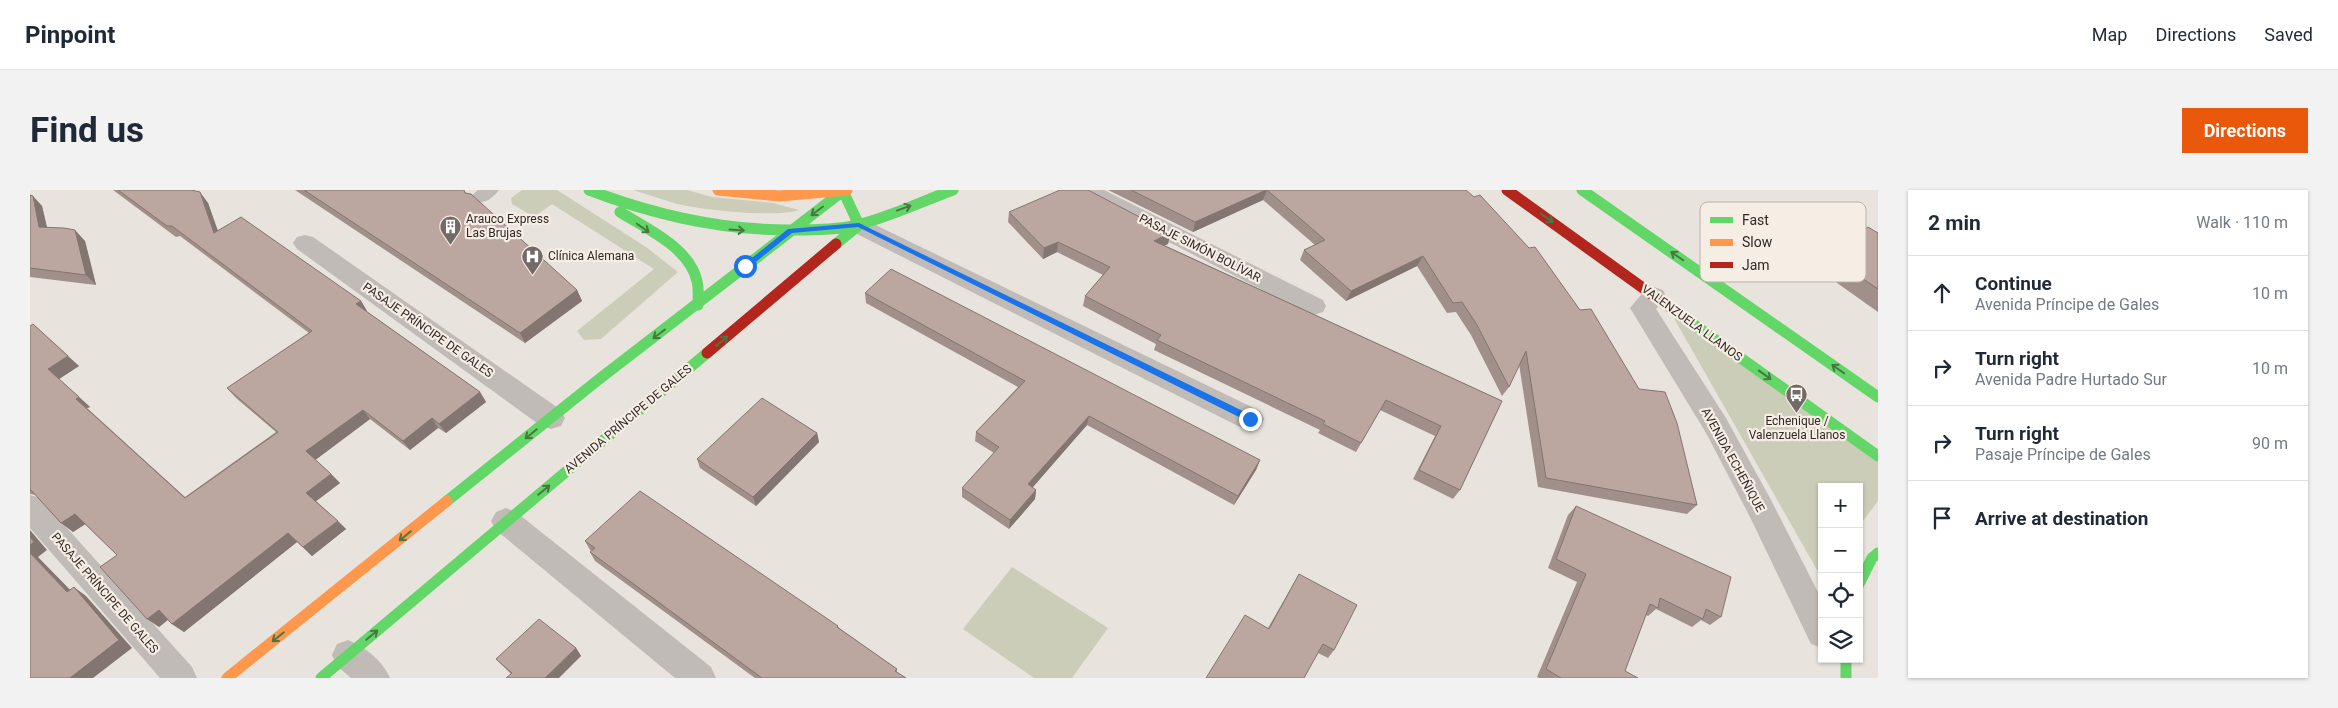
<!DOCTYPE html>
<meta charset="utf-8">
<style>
:root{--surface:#fff;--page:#f2f2f3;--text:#1f2937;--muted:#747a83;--line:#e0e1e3;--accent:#ea580c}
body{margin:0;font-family:Roboto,sans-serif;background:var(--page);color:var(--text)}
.controls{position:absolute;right:15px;bottom:15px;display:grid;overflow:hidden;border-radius:0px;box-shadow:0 1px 4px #0004}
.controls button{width:45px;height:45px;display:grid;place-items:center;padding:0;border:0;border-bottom:1px solid var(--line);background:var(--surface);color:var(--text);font:25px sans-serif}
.stop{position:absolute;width:15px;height:15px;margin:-11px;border:4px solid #1a73e8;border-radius:50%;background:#fff}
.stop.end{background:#1a73e8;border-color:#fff;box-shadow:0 1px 5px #0008}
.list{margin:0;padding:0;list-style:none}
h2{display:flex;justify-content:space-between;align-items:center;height:65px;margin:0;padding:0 20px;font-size:21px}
h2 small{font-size:16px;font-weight:400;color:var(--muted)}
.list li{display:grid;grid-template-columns:32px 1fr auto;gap:15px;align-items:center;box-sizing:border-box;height:75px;padding:0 20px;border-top:1px solid var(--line)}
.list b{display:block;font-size:19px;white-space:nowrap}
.list p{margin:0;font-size:16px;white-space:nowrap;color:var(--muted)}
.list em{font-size:16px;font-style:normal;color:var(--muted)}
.icon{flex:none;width:28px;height:28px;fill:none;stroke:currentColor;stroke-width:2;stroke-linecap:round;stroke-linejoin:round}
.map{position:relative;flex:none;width:1848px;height:488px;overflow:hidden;border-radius:0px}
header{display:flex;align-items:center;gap:30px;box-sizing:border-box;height:70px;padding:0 25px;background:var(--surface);border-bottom:1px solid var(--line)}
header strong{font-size:24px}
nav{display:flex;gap:28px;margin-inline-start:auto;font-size:18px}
.intro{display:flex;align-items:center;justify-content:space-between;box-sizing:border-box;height:120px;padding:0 30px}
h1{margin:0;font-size:35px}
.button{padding:12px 22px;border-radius:0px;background:var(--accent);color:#fff;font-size:18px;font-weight:700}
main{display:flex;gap:30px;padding:0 30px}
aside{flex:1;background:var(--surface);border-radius:0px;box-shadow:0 1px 4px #0004}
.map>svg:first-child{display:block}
.green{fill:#cbcdb8}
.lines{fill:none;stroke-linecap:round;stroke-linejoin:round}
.lane{fill:#c1bbb7;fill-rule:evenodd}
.street{fill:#c1bbb7;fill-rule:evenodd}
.fast{stroke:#63d668;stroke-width:11}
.slow{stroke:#ff974d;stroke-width:11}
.jam{stroke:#b3261e;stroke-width:11}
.wall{fill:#a1908a}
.shaded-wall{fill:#837570}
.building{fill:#bba7a0;stroke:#837570}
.oneway{stroke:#487744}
.route{fill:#1a73e8}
.labels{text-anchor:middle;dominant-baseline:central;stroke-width:4.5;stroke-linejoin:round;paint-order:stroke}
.poi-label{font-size:12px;fill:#312926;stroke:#f6ede4;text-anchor:start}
.street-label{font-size:12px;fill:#312926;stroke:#f6ede4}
.key{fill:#f6ede4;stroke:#bbb2ab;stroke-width:1}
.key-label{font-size:14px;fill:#312926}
</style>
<header>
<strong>Pinpoint</strong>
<nav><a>Map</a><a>Directions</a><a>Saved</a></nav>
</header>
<div class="intro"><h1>Find us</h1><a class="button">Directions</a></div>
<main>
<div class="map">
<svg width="1848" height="488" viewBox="0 0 1848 488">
<rect width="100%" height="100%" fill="#e9e3dd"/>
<path class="green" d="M492 0H527L616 57 648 82 571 149 554 150 547 141 624 79 522 14 504 27 482 14 481 8Z
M603 0H657L682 7 743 13 769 20C747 28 669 20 644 13 630 9 617 4 603 0Z
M1641 123 1848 267V311L1829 336V297H1792L1791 387Z
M982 377 1078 438 1042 488H1004L933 439Z"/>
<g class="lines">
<path class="lane" d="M448 0H469C463 9 452 15 442 12L439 8Z"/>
<path class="street" d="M1044 0H1074L1293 110 1296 116 1293 122 1284 125 1275 122 1047 5Z
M829 27 1230 221 1234 229 1230 237 1220 240 1210 237 821 41 817 35 821 29Z
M275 45 283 47 531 220 535 228 531 236 521 239 511 236 267 59 263 53 267 47Z
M1624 97 1633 100 1636 106 1626 119 1696 228 1741 310 1792 410V458L1781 454 1720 327 1676 243 1600 118 1615 100Z
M0 305 10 308 162 477 167 488H130L0 338Z
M476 318 486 322 681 477 686 488H645L466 340 461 331 466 322Z
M318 450C335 457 353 471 360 488H321L307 476 302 465 307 454Z"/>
<path class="fast" d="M559 0C627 26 694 41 766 40 785 40 804 40 823 36 858 28 890 12 923 0
M1552 0 1848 207
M590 22C617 39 659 57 667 91 669 99 668 107 668 115
M1638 116 1848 266
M417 311 568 190 813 1 829 35 806 54
M1829 394 1842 368 1848 363
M1816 469V488
M291 488 677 163"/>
<path class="slow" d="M688 0 749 6 817 0
M197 488 417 311"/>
<path class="jam" d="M1477 0 1638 116
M677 163 806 54"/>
</g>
<path class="wall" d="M83 0H161L178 13 188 41 331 111 337 121H336L450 202 456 212 416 243 408 238 380 260 340 229 285 270 301 284 310 293 286 311 316 339 282 366 267 352 154 442 142 434 138 430 129 437 87 365 55 334 43 342 6 305 0 304V136L49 176 29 189 60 217 57 218 155 307 246 242 206 208 197 198 279 143 150 46 146 47Z
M265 0H434L436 3 547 100 552 111 495 153Z
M1078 0H1436L1667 315 1657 324 1508 297 1489 174 1479 197 1472 206 1441 145 1426 122 1417 123 1387 76 1316 111 1270 70 1274 60 1285 55 1233 10 1163 42Z
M0 5 12 16 17 37 55 51 66 95 0 87Z
M979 22 1140 43 1138 54 1134 55 1472 211 1430 300 1423 309 1383 289 1405 246 1350 220 1326 262 1288 243 1290 240 1124 160 1126 154 1053 116 1055 106 1073 85 1027 62 1013 69 978 32Z
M1848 43V122L1779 73 1791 60Z
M835 103 1230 270 1226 280 1204 315 1057 235 1002 297 1006 300 1005 309 979 339 932 307V298L964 263 945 251 946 242 988 197 836 113Z
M787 243 789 252 726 316 670 278 667 269Z
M1546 316 1691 427 1680 435 1671 430 1662 437 1626 419 1618 426 1616 425 1595 481 1608 488H1509L1507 487 1547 392 1518 378 1538 325Z
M555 351 808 436 809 438 867 479V482L876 488H725L565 371 560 362 562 361 560 360Z
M1269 384 1304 460 1298 468 1238 438Z
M546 458 551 466 481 484 466 469Z"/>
<path class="shaded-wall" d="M1236 0H1237L1233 10 1163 42 1165 32Z
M170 2 178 13 192 53 184 43Z
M3 6 12 16 19 47 9 37Z
M45 40 55 51 66 95 56 85Z
M1140 43 1138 54 1121 61 1124 51Z
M1028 52 1027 62 1013 69 1014 58Z
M1393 66 1387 76 1316 111 1321 101Z
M547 100 552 111 495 153 490 143Z
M331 111 337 121 333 124 326 114Z
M3 134 49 176 29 189 60 217 57 218 46 209 18 179Z
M450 202 456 212 416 243 409 234Z
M333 220 340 229 284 271 276 261Z
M1059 226 1057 235 997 304 998 294Z
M402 228 408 238 380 260 373 251Z
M787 243 789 252 726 316 723 307Z
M1230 270 1226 280 1204 315 1208 306Z
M301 284 310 293 285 312 276 303Z
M1006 300 1005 309 979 339 980 330Z
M45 324 57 333 43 342 31 333Z
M308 331 316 339 282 366 273 357Z
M0 340 17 360 8 367 50 410 37 402 0 363Z
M258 343 267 352 154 442 142 434Z
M44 397 56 406 102 458 63 488H40Z
M129 420 140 428 129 437 117 429Z
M546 458 551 466 529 488H515Z"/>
<path class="building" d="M88 0H161L170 2 184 43 211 27 331 111 326 114 450 202 409 234 402 228 373 251 333 220 276 261 301 284 276 303 308 331 273 357 258 343 142 434 129 420 117 429 70 377 87 365 45 324 31 333 0 299V136L3 134 38 166 18 179 49 207 46 209 155 308 248 242 197 198 282 141 142 36H137Z
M274 0H434L435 3 441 4 547 100 490 143Z
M1030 0H1058L1140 43 1124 51 1472 211 1430 300 1389 280 1411 236 1356 210 1331 253 1293 234 1295 231 1127 150 1131 145 1055 106 1080 77 1028 52 1014 58 979 22Z
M1101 0H1236L1165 32Z
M1237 0H1436L1444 7 1450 5 1499 58 1505 57 1550 120 1561 119 1609 199 1635 202 1647 233 1667 315 1516 288 1496 161 1479 197 1447 135 1432 112 1423 113 1393 66 1321 101 1274 60 1295 50Z
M0 5 3 6 9 37 34 38 45 40 56 85 0 78Z
M1838 37 1848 43V99L1791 60Z
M861 79 1230 270 1208 306 1059 226 998 294 1006 300 980 330 932 298 969 257 946 242 995 191 835 103Z
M732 208 787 243 723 307 667 269Z
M610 301 808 436 807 437 867 479 865 481 876 488H732L560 362 565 358 555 351Z
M1546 316 1701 387 1691 427 1676 419 1673 429 1630 408 1628 418 1620 414 1595 481 1608 488H1531L1516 479 1556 384 1526 369Z
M0 347 4 352 0 355Z
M0 363 37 402 44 397 89 450 40 488H0Z
M1269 384 1327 415 1304 460 1293 454 1274 488H1176L1215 425 1239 439Z
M509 429 546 458 515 488H476L482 483 466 469Z"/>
<defs><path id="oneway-shaft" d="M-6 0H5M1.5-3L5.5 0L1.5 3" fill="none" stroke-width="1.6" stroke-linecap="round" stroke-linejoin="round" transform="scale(1.25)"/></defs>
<g class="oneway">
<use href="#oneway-shaft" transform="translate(874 18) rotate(-20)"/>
<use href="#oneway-shaft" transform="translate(787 21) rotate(143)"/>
<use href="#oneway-shaft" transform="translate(1517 28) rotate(36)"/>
<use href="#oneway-shaft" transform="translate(613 38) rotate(35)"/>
<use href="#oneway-shaft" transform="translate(707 40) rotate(4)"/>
<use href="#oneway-shaft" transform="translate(1647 66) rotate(-145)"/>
<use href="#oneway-shaft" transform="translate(629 144) rotate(143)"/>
<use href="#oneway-shaft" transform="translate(692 151) rotate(-40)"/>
<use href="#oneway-shaft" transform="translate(1808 179) rotate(-145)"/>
<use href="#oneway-shaft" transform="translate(1735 185) rotate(36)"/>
<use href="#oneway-shaft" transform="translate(501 244) rotate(141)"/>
<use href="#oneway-shaft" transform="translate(514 300) rotate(-40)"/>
<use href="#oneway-shaft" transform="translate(375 346) rotate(141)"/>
<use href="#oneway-shaft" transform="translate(342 445) rotate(-40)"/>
<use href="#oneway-shaft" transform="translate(248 447) rotate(141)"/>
</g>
<path class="route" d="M829 33 1223 226 1224 229 1223 231H1217L828 37 762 43 718 78 712 76 758 39Z"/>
<defs>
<symbol id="building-pin" viewBox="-11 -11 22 30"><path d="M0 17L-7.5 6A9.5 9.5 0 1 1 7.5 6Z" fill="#716a66" stroke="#f6ede4"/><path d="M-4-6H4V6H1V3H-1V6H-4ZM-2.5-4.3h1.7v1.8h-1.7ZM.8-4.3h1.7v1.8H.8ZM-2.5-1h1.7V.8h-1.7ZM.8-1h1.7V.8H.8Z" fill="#fff"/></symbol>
<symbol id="hospital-pin" viewBox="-11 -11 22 30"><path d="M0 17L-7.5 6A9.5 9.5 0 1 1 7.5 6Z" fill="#716a66" stroke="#f6ede4"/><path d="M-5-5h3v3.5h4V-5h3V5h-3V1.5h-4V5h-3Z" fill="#fff"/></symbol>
<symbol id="bus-pin" viewBox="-11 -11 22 30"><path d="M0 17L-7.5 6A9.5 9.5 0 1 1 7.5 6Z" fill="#716a66" stroke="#f6ede4"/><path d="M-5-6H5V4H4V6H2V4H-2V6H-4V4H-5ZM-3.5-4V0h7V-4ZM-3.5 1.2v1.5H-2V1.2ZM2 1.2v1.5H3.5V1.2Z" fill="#fff"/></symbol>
</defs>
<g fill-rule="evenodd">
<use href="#building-pin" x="408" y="24" width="25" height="34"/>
<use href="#hospital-pin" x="490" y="54" width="25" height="34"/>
<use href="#bus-pin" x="1754" y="192" width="25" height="34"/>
</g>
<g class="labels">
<g class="poi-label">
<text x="436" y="29">Arauco Express<tspan x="436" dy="14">Las Brujas</tspan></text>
<text x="518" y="66">Clínica Alemana</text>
<text x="1767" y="231" text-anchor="middle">Echenique /<tspan x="1767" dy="14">Valenzuela Llanos</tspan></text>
</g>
<g class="street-label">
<text transform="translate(1170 58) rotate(27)">PASAJE SIMÓN BOLÍVAR</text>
<text transform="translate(1662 133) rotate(36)">VALENZUELA LLANOS</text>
<text transform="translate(398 140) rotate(35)">PASAJE PRÍNCIPE DE GALES</text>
<text transform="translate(598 229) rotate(-40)">AVENIDA PRÍNCIPE DE GALES</text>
<text transform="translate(1703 270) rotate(61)">AVENIDA ECHEÑIQUE</text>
<text transform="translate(75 403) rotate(49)">PASAJE PRÍNCIPE DE GALES</text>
</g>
</g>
<rect x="1670" y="12" width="166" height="80" rx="8" class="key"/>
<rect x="1680" y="27" width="23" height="6" fill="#63d668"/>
<rect x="1680" y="49" width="23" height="7" fill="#ff974d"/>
<rect x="1680" y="72" width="23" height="6" fill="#b3261e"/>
<g class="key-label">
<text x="1712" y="35">Fast</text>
<text x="1712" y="57">Slow</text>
<text x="1712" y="80">Jam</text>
</g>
</svg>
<div class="controls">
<button>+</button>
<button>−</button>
<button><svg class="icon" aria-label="locate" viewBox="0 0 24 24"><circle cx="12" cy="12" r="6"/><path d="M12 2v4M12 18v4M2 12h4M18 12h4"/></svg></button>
<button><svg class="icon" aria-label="layers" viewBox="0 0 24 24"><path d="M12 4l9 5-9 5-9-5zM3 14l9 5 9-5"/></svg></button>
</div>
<div class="stop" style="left:715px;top:76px"></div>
<div class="stop end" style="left:1220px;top:229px"></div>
</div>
<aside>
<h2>2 min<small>Walk · 110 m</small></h2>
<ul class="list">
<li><svg class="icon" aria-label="ahead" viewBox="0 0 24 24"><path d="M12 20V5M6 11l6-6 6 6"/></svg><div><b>Continue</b><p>Avenida Príncipe de Gales</p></div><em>10 m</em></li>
<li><svg class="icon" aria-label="right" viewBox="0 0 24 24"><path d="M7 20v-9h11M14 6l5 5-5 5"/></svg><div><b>Turn right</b><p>Avenida Padre Hurtado Sur</p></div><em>10 m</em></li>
<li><svg class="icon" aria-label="right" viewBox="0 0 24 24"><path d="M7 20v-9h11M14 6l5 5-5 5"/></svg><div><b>Turn right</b><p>Pasaje Príncipe de Gales</p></div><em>90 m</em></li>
<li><svg class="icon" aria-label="arrive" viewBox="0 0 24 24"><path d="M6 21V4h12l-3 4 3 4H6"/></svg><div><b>Arrive at destination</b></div></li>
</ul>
</aside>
</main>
